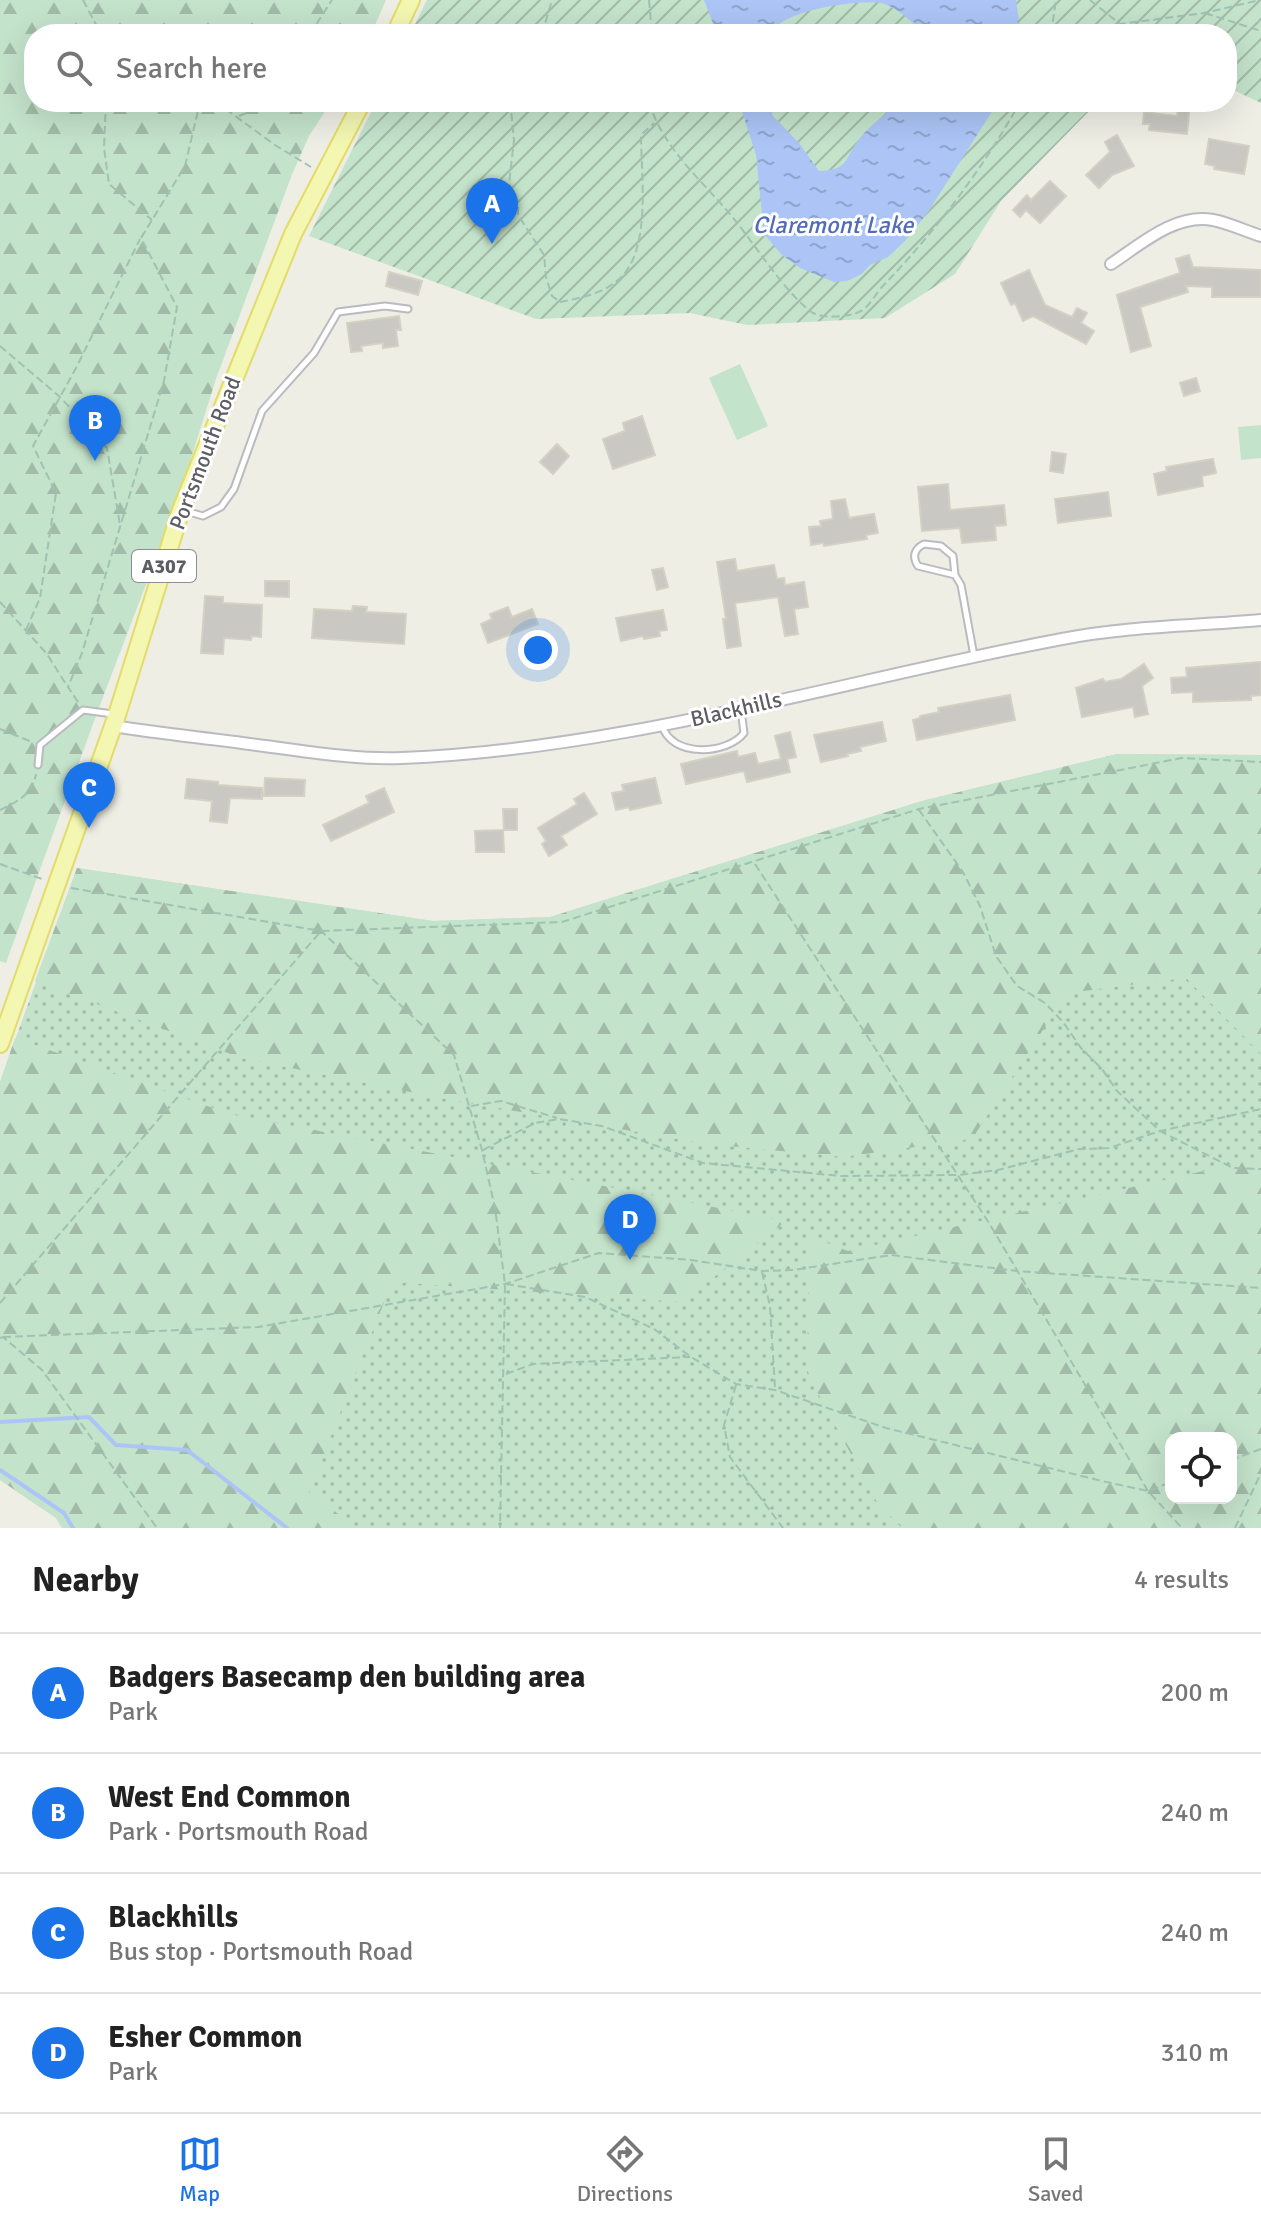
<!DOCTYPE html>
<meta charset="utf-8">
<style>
:root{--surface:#fff;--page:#f2f2f2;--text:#222;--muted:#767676;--line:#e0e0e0;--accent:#1a73e8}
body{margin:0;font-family:Signika,sans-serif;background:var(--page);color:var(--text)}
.controls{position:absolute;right:24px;bottom:24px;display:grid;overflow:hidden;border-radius:16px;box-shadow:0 8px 32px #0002}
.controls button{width:72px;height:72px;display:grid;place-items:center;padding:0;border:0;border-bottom:2px solid var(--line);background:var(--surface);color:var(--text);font:40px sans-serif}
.you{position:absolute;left:538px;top:650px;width:28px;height:28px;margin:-20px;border:6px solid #fff;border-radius:50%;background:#1a73e8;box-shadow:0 0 0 12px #1a73e833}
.badge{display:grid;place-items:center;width:52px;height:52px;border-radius:50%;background:var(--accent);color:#fff;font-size:26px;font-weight:700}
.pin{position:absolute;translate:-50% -66px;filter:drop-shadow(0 2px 4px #0008)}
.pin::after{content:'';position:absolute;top:42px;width:28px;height:24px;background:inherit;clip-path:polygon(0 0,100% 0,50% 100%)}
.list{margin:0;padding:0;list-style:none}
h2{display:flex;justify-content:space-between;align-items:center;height:104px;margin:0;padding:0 32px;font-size:34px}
h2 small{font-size:26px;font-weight:400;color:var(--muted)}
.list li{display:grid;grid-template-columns:52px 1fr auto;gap:24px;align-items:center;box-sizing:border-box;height:120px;padding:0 32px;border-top:2px solid var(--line)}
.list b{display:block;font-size:30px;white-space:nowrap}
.list p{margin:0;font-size:26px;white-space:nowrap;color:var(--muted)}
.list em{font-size:26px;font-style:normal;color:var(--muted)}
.icon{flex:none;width:44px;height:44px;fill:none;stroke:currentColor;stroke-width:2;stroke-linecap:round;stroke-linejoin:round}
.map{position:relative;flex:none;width:1261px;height:1528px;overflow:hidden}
.search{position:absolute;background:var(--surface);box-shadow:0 8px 32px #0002;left:24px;right:24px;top:24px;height:88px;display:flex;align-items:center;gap:20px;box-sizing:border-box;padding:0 28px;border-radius:32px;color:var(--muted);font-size:30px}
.sheet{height:584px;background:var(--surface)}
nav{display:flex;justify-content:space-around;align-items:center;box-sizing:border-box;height:112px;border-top:2px solid var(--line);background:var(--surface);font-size:22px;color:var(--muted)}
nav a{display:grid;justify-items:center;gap:4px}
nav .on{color:var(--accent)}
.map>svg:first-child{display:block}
.grass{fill:url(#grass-dots);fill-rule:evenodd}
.forest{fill:url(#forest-firs);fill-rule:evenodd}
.garden{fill:url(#garden-furrows)}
.pitch{fill:#c4e3cb}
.water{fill:url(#water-ripples)}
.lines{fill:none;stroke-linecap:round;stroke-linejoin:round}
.stream{stroke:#acc5f6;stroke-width:4}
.building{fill:#c9c8c2;stroke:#d2d1c4;stroke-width:2}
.lane-casing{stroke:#babbc0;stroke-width:9}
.street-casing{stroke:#babbc0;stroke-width:14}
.primary-casing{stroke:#e3dc68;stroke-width:20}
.path{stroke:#9ec3b1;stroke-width:2;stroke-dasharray:8 4;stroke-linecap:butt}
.lane{stroke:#fff;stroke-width:5}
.street{stroke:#fff;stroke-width:10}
.primary{stroke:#f3f7b1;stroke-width:16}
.labels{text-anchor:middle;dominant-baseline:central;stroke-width:6;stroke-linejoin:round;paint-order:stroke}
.shield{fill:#fff;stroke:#8e8e92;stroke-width:2}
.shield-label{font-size:20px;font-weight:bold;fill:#5d5e64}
.street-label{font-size:22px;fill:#5d5e64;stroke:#fff}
.water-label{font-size:24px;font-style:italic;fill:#516cb8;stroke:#fff}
</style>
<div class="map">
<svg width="1261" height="1528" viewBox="0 0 1261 1528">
<defs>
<pattern id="grass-dots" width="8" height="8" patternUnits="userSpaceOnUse" patternTransform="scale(2)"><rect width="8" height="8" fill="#c4e3cb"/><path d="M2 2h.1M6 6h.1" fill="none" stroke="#a2bba8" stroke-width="1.8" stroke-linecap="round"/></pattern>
<pattern id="forest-firs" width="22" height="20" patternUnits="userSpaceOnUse" patternTransform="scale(2)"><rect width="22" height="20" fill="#c4e3cb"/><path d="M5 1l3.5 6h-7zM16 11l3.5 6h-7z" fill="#a2bba8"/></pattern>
<pattern id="garden-furrows" width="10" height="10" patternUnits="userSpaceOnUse" patternTransform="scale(2)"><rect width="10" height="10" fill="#c4e3cb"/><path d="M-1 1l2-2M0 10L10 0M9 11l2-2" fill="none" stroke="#a2bba8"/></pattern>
<pattern id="water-ripples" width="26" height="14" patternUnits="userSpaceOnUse" patternTransform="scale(2)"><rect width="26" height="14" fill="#acc5f6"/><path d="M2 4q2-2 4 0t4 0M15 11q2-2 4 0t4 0" fill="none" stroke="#8fa3cb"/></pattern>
</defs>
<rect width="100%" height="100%" fill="#eeeee5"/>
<path class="grass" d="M1117 754 1261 755V1528H62L56 1518 0 1480V1082L77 868 433 921 550 917 922 801ZM1171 1438H1231V1498H1171Z"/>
<path class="forest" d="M0 0H386L371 34H34V102H331L309 136 291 177 216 379 177 503 97 713 6 963 0 961Z
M1117 754 1261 755V1054L1186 978 1067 993 972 1139 843 1157 707 1144 440 1098 241 1058 35 981 77 868 433 921 550 917 922 801Z
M15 1038 230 1114 786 1221 682 1302 392 1282 309 1492 357 1528H62L56 1518 0 1480V1082Z
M1261 1158V1528H904L879 1506 807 1373 809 1236 848 1251ZM1171 1438H1231V1498H1171Z"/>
<path class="garden" d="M427 0H1261V103L1227 87V34H410Z
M376 102H1098L1001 201 955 274 885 318 747 325 690 313 536 319 309 236Z"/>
<path class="pitch" d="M740 364 768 426 737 440 709 378Z
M1261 425V458L1241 460 1238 427Z"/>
<path class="water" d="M704 0H1016L1021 34H921C915 22 895 7 882 3 856 0 783 9 770 34H717Z
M739 102H769L773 116 799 143 819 171C850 170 844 158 860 138 870 125 887 114 898 102H998L928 212 905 241 888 257 870 265 860 275 847 281 834 282 800 268 782 255 764 234 756 155Z"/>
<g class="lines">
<path class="stream" d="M0 1422 89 1417 116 1445 187 1450 287 1528
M0 1470 64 1513 73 1528"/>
</g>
<path class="building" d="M1179 102H1190L1187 134 1149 130 1150 124H1143L1144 112 1177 116Z
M1117 135 1134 166 1112 175 1099 188 1086 175 1110 152 1105 142Z
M1209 139 1249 146 1244 174 1214 169 1215 166 1205 164Z
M1050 181 1066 196 1040 223 1026 210 1020 217 1013 210 1027 195 1031 200Z
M1189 255 1193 267 1261 270V297H1212V287L1186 286 1188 292 1140 307 1151 346 1131 352 1117 295 1180 273 1176 259Z
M1029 270 1045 305 1072 317 1077 308 1087 313 1081 323 1094 331 1086 344 1033 316 1023 321 1015 303 1011 305 1001 283Z
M389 272 422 281 418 295 386 286Z
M399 316 401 330H396L398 346 383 348V343L361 346 362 351 351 352 347 323Z
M1196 378 1200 391 1184 396 1180 383Z
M642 416 655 455 613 469 603 439 625 431 623 423Z
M557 444 569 456 553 474 540 462Z
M1052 452 1066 454 1063 473 1050 471Z
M1213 459 1216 473 1202 476 1203 486 1158 495 1154 474 1167 471 1166 467Z
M948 484 950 510 1004 505 1006 525 995 526 996 540 962 543 960 528 922 531 918 487Z
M1108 492 1111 516 1058 523 1055 499Z
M845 499 849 518 874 514 878 533 866 535 867 539 824 546 823 543 811 545 809 527 821 526 820 521 833 519 831 501Z
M735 559 737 571 774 565 777 579 784 578 785 585 804 582 808 607 794 609 798 634 785 636 778 597 735 603 741 646 727 648 723 619H726L717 562Z
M663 568 668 587 657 590 652 570Z
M265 581H289V597L265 596Z
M205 596 223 597V603L262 605 261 637 252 636 251 640 224 638 223 654 201 653Z
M353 606 367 607 366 612 406 614 404 644 312 638 314 609 352 611Z
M508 607 512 617 532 609 538 624 488 643 481 624 492 619 490 614Z
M663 610 667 630 659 631 660 636 644 639 643 636 621 641 616 618Z
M1261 662V695L1251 696V700L1193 702V692L1172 693 1171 678 1187 677 1186 668Z
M1144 664 1153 678 1142 686 1148 714 1135 717 1133 707 1082 717 1076 688 1103 679 1105 682 1121 679Z
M1010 695 1015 720 917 740 913 720 920 718V716L939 712 938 708Z
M882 722 886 741 860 747 861 751 847 754 848 756 821 762 814 735Z
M790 732 796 757 787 759 790 772 747 782 744 771 686 784 681 764 737 751 738 757 755 753 758 764 781 759 775 736Z
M265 778 305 780 304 796H264Z
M655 778 661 803 630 810 629 807 616 810 612 793 624 791 622 785Z
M187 779 218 782V785L262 788V799L230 798 227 823 210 821 212 801 185 798Z
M384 788 394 812 331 841 323 825 369 803 366 796Z
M584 793 597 814 561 836 567 845 549 856 542 844 546 841 538 828 577 804 574 799Z
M503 809H517V830H504Z
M503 830 504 852H476L475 831Z"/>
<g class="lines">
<defs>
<path id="lane" d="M182 510 203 516 221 507 234 489 262 411 314 353 338 312 385 306 408 309
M955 575 953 556 941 546 924 544C914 549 912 557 918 566L955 575 961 585 974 656
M662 725C671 758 727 755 744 733L741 710
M38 765 40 745 83 710 113 714"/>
<path id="street" d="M1111 264C1140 245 1175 213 1213 220 1229 223 1245 231 1261 236
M114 726C161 734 209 738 257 745 305 751 354 760 402 758 626 749 843 680 1062 639 1128 626 1195 626 1261 620"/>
<path id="primary" d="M395 34 411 0
M0 1044 117 715 181 510 293 234 362 102"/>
</defs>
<use href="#lane" class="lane-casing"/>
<use href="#street" class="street-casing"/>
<use href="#primary" class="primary-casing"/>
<path class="path" d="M83 0 100 32 105 34
M649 0 652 34
M1090 0 1120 24 1204 13 1260 0
M1205 13 1261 31
M310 34 332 0
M542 34 552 0
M1051 34 1056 0
M106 102 104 148 109 184 152 220
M216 102 275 145 311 167
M515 102 511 110 514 140 509 184 518 205V215L544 255 546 277 552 296 560 302C580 298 602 294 618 280 652 252 641 176 641 135L654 123
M649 102C664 152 707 184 738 224 756 247 790 298 813 313 825 319 850 317 861 311 869 307 875 295 881 288 934 233 983 169 1020 102
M239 116 275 102
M0 346 60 397 107 448 120 525
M0 602 47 654 67 686
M26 630 40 598 56 493 33 446 76 368 140 239
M78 702 68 687 82 653 164 381 177 307 141 238 185 166 200 102
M0 729 32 742
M0 810C18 801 32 795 36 774
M919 810 963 872 980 906 996 956 1017 986 1045 1003 1063 1022 1081 1048 1102 1069 1117 1091 1160 1131 1233 1168 1261 1169
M0 864 42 879
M755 864 989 1223 1148 1491 1182 1528
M71 888 321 931 454 1055 482 1150 495 1208 505 1284 500 1528
M471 1106 501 1101 557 1118
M483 1150 535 1123 559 1119 602 1126 703 1163 841 1176 958 1175 998 1170 1079 1149 1109 1148 1160 1131 1261 1109
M762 1272 770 1306 775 1388
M506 1284 585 1297 654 1329 691 1357 736 1384 775 1390 886 1428 1102 1481 1148 1491 1171 1482
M0 1303 321 931 562 922 919 809 1182 758 1261 762
M3 1337 258 1327 505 1284 599 1253 691 1260 762 1271 793 1270 891 1255 1017 1271 1261 1288
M0 1338 3 1337 42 1370 157 1528
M506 1374 533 1364 690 1357
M736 1385 724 1425 730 1457 783 1528
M1231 1460 1261 1449
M1235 1528 1261 1473"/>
<use href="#lane" class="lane"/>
<use href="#street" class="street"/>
<use href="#primary" class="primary"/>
</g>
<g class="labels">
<rect class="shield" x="132" y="550" width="64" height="32" rx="6"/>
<g class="shield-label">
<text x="164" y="566">A307</text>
</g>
<g class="street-label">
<text transform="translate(205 453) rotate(-69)">Portsmouth Road</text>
<text transform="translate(736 709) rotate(-13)">Blackhills</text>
</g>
<g class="water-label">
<text x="833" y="225">Claremont Lake</text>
</g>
</g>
</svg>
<div class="controls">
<button><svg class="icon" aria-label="locate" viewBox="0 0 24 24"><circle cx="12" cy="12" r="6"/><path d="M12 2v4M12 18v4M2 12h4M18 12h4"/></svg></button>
</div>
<div class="you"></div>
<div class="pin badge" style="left:492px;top:244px">A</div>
<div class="pin badge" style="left:95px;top:461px">B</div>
<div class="pin badge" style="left:89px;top:828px">C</div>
<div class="pin badge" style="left:630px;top:1260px">D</div>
<div class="search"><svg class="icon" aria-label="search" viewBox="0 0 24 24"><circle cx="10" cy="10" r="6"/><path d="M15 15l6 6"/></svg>Search here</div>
</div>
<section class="sheet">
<h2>Nearby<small>4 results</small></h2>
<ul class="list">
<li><span class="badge">A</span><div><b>Badgers Basecamp den building area</b><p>Park</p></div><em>200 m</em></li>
<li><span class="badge">B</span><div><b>West End Common</b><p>Park · Portsmouth Road</p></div><em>240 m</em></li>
<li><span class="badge">C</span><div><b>Blackhills</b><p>Bus stop · Portsmouth Road</p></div><em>240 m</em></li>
<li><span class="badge">D</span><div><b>Esher Common</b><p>Park</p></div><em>310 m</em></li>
</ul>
</section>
<nav>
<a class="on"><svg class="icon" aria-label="map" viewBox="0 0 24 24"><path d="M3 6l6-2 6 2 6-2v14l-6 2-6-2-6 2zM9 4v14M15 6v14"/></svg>Map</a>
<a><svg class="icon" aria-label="directions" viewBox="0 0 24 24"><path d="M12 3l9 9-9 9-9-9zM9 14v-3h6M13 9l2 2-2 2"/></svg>Directions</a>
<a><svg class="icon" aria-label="saved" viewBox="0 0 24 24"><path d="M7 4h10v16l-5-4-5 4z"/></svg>Saved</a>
</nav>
